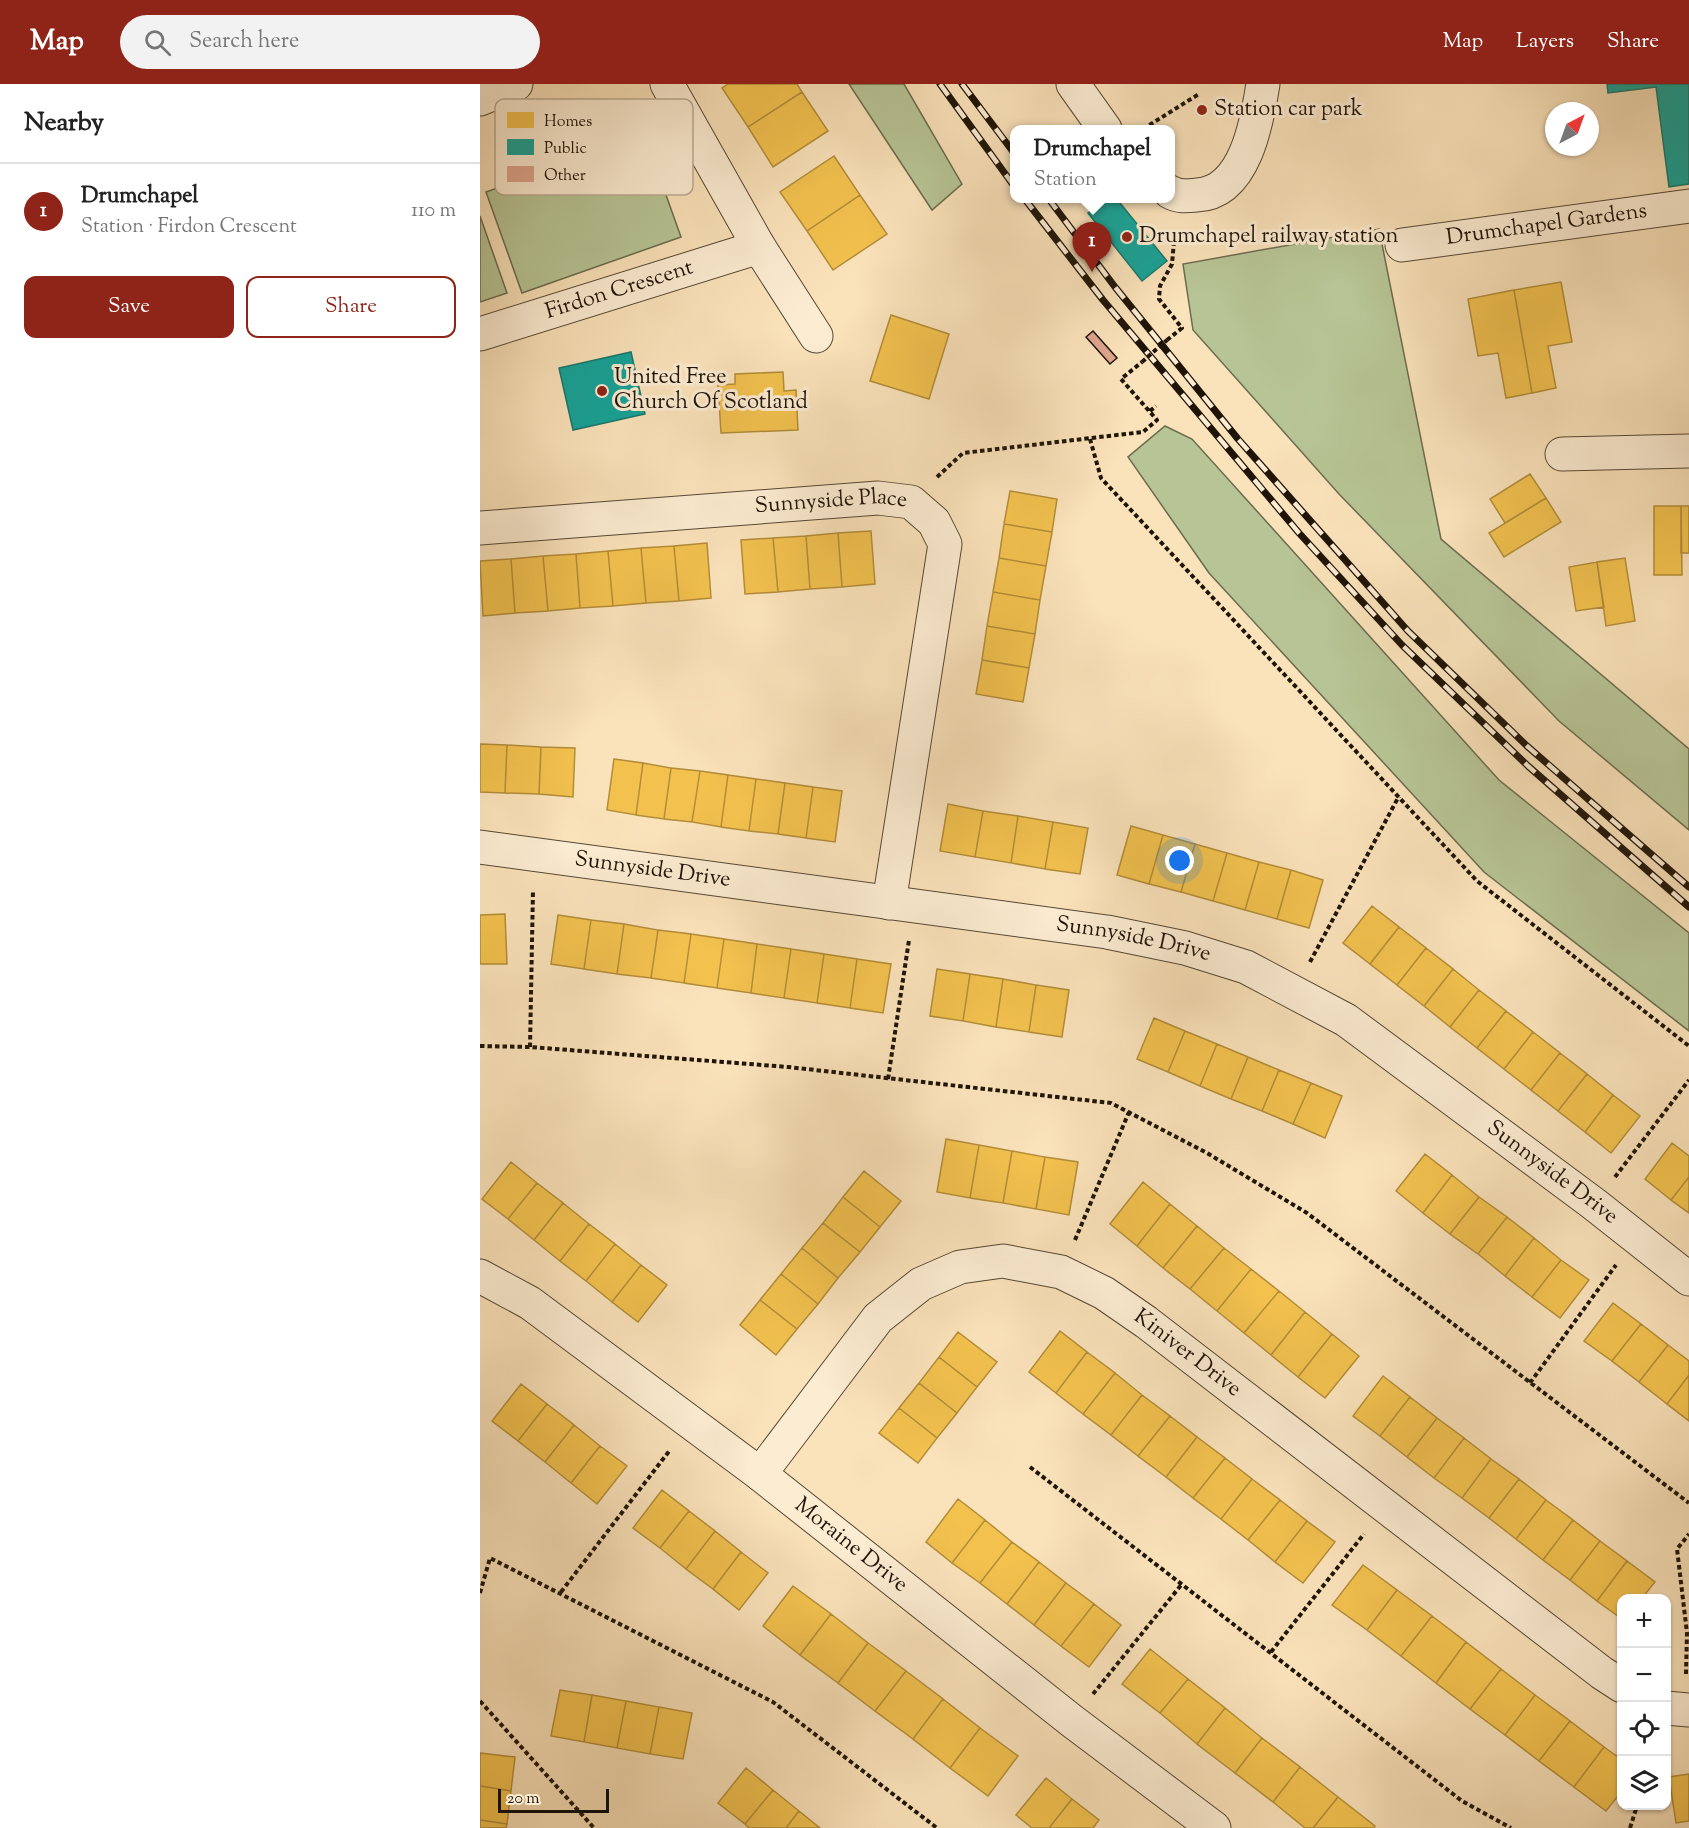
<!DOCTYPE html>
<meta charset="utf-8">
<style>
:root{--surface:#fff;--page:#f2f2f2;--text:#222;--muted:#767676;--line:#e0e0e0;--accent:#8f2418}
body{margin:0;font-family:"Sorts Mill Goudy",serif;background:var(--page);color:var(--text)}
.controls{position:absolute;right:18px;bottom:18px;display:grid;overflow:hidden;border-radius:12px;box-shadow:0 2px 4px #0004}
.controls button{width:54px;height:54px;display:grid;place-items:center;padding:0;border:0;border-bottom:2px solid var(--line);background:var(--surface);color:var(--text);font:30px sans-serif}
.compass{position:absolute;left:1065px;top:18px;width:54px;height:54px;border-radius:50%;background:var(--surface);box-shadow:0 2px 4px #0004;rotate:41deg}
.scale{position:absolute;left:18px;bottom:15px;width:111px;box-sizing:border-box;padding-left:6px;border:3px solid #1f1408;border-top:0;font-size:16px;line-height:21px;white-space:nowrap;color:#1f1408;-webkit-text-stroke:4px #fcecd2;paint-order:stroke}
.you{position:absolute;left:700px;top:777px;width:21px;height:21px;margin:-15px;border:4px solid #fff;border-radius:50%;background:#1a73e8;box-shadow:0 0 0 9px #1a73e833}
.badge{display:grid;place-items:center;width:39px;height:39px;border-radius:50%;background:var(--accent);color:#fff;font-size:20px;font-weight:700}
.pin{position:absolute;translate:-50% -50px;filter:drop-shadow(0 2px 3px #0008)}
.pin::after{content:'';position:absolute;top:32px;width:21px;height:18px;background:inherit;clip-path:polygon(0 0,100% 0,50% 100%)}
.popup{position:absolute;left:530px;top:41px;width:165px;height:78px;box-sizing:border-box;display:grid;place-content:center;border-radius:12px;background:var(--surface);filter:drop-shadow(0 2px 4px #0005);font-size:20px;white-space:nowrap;color:var(--muted)}
.popup b{font-size:22px;color:var(--text)}
.popup::after{content:'';position:absolute;left:50%;top:100%;margin-left:-12px;border:12px solid transparent;border-top-color:var(--surface)}
.list{margin:0;padding:0;list-style:none}
h2{display:flex;justify-content:space-between;align-items:center;height:78px;margin:0;padding:0 24px;font-size:26px}
h2 small{font-size:20px;font-weight:400;color:var(--muted)}
.list li{display:grid;grid-template-columns:39px 1fr auto;gap:18px;align-items:center;box-sizing:border-box;height:96px;padding:0 24px;border-top:2px solid var(--line)}
.list b{display:block;font-size:22px;white-space:nowrap}
.list p{margin:0;font-size:20px;white-space:nowrap;color:var(--muted)}
.list em{font-size:20px;font-style:normal;color:var(--muted)}
.actions{display:flex;gap:12px;padding:18px 24px}
.actions a{flex:1;padding:14px 0;border:2px solid var(--accent);border-radius:12px;text-align:center;font-size:21px;color:var(--accent)}
.actions .main{background:var(--accent);color:#fff}
.icon{flex:none;width:33px;height:33px;fill:none;stroke:currentColor;stroke-width:2;stroke-linecap:round;stroke-linejoin:round}
.map{position:relative;flex:none;width:1209px;height:1744px;overflow:hidden}
header{display:flex;align-items:center;gap:36px;box-sizing:border-box;height:84px;padding:0 30px;background:var(--accent);color:#fff}
header strong{font-size:28px}
nav{display:flex;gap:33px;margin-inline-start:auto;font-size:21px}
.search{width:420px;height:54px;background:var(--page);display:flex;align-items:center;gap:15px;box-sizing:border-box;padding:0 21px;border-radius:33px;color:var(--muted);font-size:22px}
main{display:flex}
aside{flex:1;background:var(--surface)}
.map>svg:first-child{display:block}
.green{fill:#b7c495;stroke:#6b6c4e;stroke-width:1.5}
.homes{fill:#f2c14e;stroke:#b38d39;stroke-width:1.5}
.public{fill:#17a398;stroke:#19786d;stroke-width:1.5}
.building{fill:#dfa690;stroke:#1f1408;stroke-width:1.5}
.lines{fill:none;stroke-linecap:round;stroke-linejoin:round}
.minor-casing{stroke:#564834;stroke-width:35}
.path{stroke:#1f1408;stroke-width:4;stroke-dasharray:4.5 3;stroke-linecap:butt}
.minor{stroke:#fcecd2;stroke-width:33}
.rail-casing{stroke:#1f1408;stroke-width:7}
.rail{stroke:#fcecd2;stroke-width:4.5;stroke-dasharray:14;stroke-linecap:butt}
.path-bridge{stroke:#1f1408;stroke-width:4;stroke-dasharray:4.5 3;stroke-linecap:butt}
.poi-dot{fill:#8f2418;stroke:#fcecd2;stroke-width:2}
.labels{text-anchor:middle;dominant-baseline:central;stroke-width:6;stroke-linejoin:round;paint-order:stroke}
.poi-label{font-size:22px;fill:#1f1408;stroke:#fcecd2;text-anchor:start}
.street-label{font-size:22px;fill:#1f1408;stroke:#fcecd2}
.key{fill:#fcecd2;stroke:#baab95;stroke-width:1.5}
.key-label{font-size:16px;fill:#1f1408}
</style>
<header>
<strong>Map</strong>
<div class="search"><svg class="icon" aria-label="search" viewBox="0 0 24 24"><circle cx="10" cy="10" r="6"/><path d="M15 15l6 6"/></svg>Search here</div>
<nav><a>Map</a><a>Layers</a><a>Share</a></nav>
</header>
<main>
<aside>
<h2>Nearby<small></small></h2>
<ul class="list">
<li><span class="badge">1</span><div><b>Drumchapel</b><p>Station · Firdon Crescent</p></div><em>110 m</em></li>
</ul>
<div class="actions"><a class="main">Save</a><a>Share</a></div>
</aside>
<div class="map">
<svg width="1209" height="1744" viewBox="0 0 1209 1744">
<rect width="100%" height="100%" fill="#fae2ba"/>
<filter id="stains"><feTurbulence type="fractalNoise" baseFrequency=".00333" numOctaves="4"/><feColorMatrix values="0 0 0 0 .2 0 0 0 0 .09 0 0 0 0 .02 0 0 0 .5 -.17"/></filter>
<radialGradient id="worn" r=".72"><stop offset=".6" stop-color="#630" stop-opacity="0"/><stop offset="1" stop-color="#630" stop-opacity=".3"/></radialGradient>
<path class="green" d="M369 0H424L482 100 452 126Z
M165 52 201 153 42 209 6 108Z
M0 132 27 209 0 218Z
M899 145 961 455 1209 665V746L1079 637 859 410 713 246 703 180Z
M685 342 712 355 1019 696 1209 849V947L1004 788 729 489 648 373Z"/>
<path class="homes" d="M248 0H317L322 8 268 43 242 4Z
M322 8 348 47 293 83 268 43Z
M354 72 380 111 327 147 300 108Z
M380 111 407 150 353 186 327 147Z
M1081 198 1092 258 1068 262 1076 304 1052 309 1034 206Z
M1034 206 1052 309 1026 314 1018 269 998 272 988 215Z
M411 231 469 250 449 315 390 297Z
M303 288 304 307 316 306 318 346 241 349 238 301 255 300V290Z
M1050 390 1066 414 1025 439 1010 415Z
M530 407 577 415 572 448 524 440Z
M1066 414 1081 438 1024 473 1009 449Z
M1174 422H1201L1202 491H1174Z
M1201 422H1209V469H1201Z
M524 440 572 448 566 482 519 474Z
M391 447 395 500 362 503 358 449Z
M358 449 362 503 330 505 326 452Z
M326 452 330 505 298 508 293 454Z
M293 454 298 508 265 510 261 456Z
M227 459 231 514 199 517 194 462Z
M194 462 199 517 166 519 161 464Z
M161 464 166 519 133 522 128 467Z
M128 467 133 522 100 524 96 470Z
M96 470 100 524 68 527 63 472Z
M63 472 68 527 35 529 31 475Z
M519 474 566 482 560 516 513 508Z
M1145 474 1155 537 1126 542 1117 478Z
M31 475 35 529 3 532 0 477Z
M1117 478 1124 523 1096 527 1089 483Z
M513 508 560 516 555 550 507 542Z
M507 542 555 550 549 584 502 576Z
M502 576 549 584 543 618 496 610Z
M0 660 27 661 25 709 0 708Z
M27 661 61 663 59 710 25 709Z
M61 663 95 664 93 713 59 710Z
M134 675 163 679 156 731 127 726Z
M163 679 191 684 184 735 156 731Z
M191 684 220 687 212 738 184 735Z
M220 687 248 691 241 743 212 738Z
M248 691 276 695 269 747 241 743Z
M276 695 305 699 298 750 269 747Z
M305 699 333 703 326 754 298 750Z
M333 703 362 707 355 758 326 754Z
M468 720 503 727 495 773 460 767Z
M503 727 538 732 531 779 495 773Z
M538 732 573 738 565 785 531 779Z
M573 738 608 744 600 790 565 785Z
M651 742 683 751 669 800 637 791Z
M683 751 715 760 701 808 669 800Z
M715 760 747 769 733 817 701 808Z
M747 769 779 778 765 826 733 817Z
M779 778 811 786 797 835 765 826Z
M811 786 843 796 829 844 797 835Z
M892 822 919 843 890 880 863 859Z
M25 830 27 880H0V831Z
M78 831 111 836 104 885 71 880Z
M111 836 144 840 137 890 104 885Z
M144 840 178 846 171 894 137 890Z
M919 843 946 864 917 901 890 880Z
M178 846 211 850 204 899 171 894Z
M211 850 244 855 237 904 204 899Z
M244 855 277 860 271 909 237 904Z
M277 860 311 865 304 914 271 909Z
M946 864 973 885 944 922 917 901Z
M311 865 344 870 337 919 304 914Z
M344 870 377 875 370 924 337 919Z
M377 875 411 880 403 929 370 924Z
M457 885 490 890 483 937 450 932Z
M973 885 999 906 970 943 944 922Z
M490 890 523 895 516 943 483 937Z
M523 895 556 901 549 948 516 943Z
M556 901 589 906 582 953 549 948Z
M999 906 1026 927 997 964 970 943Z
M1026 927 1053 948 1024 985 997 964Z
M674 934 705 947 688 988 657 975Z
M705 947 737 960 720 1002 688 988Z
M1053 948 1080 969 1051 1006 1024 985Z
M737 960 768 973 751 1015 720 1002Z
M1080 969 1107 990 1078 1027 1051 1006Z
M768 973 799 986 782 1027 751 1015Z
M799 986 831 999 813 1040 782 1027Z
M1107 990 1133 1011 1105 1048 1078 1027Z
M831 999 862 1012 845 1054 813 1040Z
M1133 1011 1160 1032 1131 1069 1105 1048Z
M466 1055 499 1061 490 1114 457 1108Z
M1192 1059 1209 1072V1093L1191 1116 1165 1095Z
M499 1061 532 1067 523 1119 490 1114Z
M532 1067 565 1073 556 1125 523 1119Z
M945 1070 972 1091 943 1129 916 1107Z
M565 1073 598 1078 589 1131 556 1125Z
M31 1078 57 1099 28 1135 2 1115Z
M384 1087 421 1117 400 1143 363 1113Z
M972 1091 999 1113 970 1150 943 1129Z
M1209 1093V1129L1191 1116Z
M663 1098 690 1120 657 1162 630 1140Z
M57 1099 83 1119 54 1156 28 1135Z
M363 1113 400 1143 380 1168 343 1139Z
M999 1113 1027 1133 998 1170 970 1150Z
M83 1119 109 1140 80 1177 54 1156Z
M690 1120 717 1142 683 1184 657 1162Z
M1027 1133 1054 1154 1025 1192 998 1170Z
M343 1139 380 1168 358 1194 322 1164Z
M109 1140 135 1160 106 1197 80 1177Z
M717 1142 744 1164 710 1205 683 1184Z
M1054 1154 1081 1176 1052 1213 1025 1192Z
M135 1160 161 1181 132 1218 106 1197Z
M322 1164 358 1194 338 1220 301 1190Z
M744 1164 771 1185 737 1227 710 1205Z
M1081 1176 1109 1196 1080 1234 1052 1213Z
M161 1181 187 1201 158 1238 132 1218Z
M771 1185 799 1207 764 1249 737 1227Z
M301 1190 338 1220 317 1245 280 1216Z
M799 1207 825 1228 791 1271 764 1249Z
M280 1216 317 1245 296 1271 260 1241Z
M1133 1219 1161 1240 1132 1277 1104 1257Z
M825 1228 852 1250 818 1293 791 1271Z
M1161 1240 1188 1261 1159 1298 1132 1277Z
M580 1247 607 1268 576 1309 549 1288Z
M478 1248 517 1278 497 1303 459 1273Z
M852 1250 879 1272 845 1314 818 1293Z
M1188 1261 1209 1277V1291L1187 1320 1159 1298Z
M607 1268 635 1289 603 1330 576 1309Z
M459 1273 497 1303 477 1329 439 1299Z
M635 1289 662 1311 631 1351 603 1330Z
M1209 1291V1337L1187 1320Z
M903 1292 930 1313 900 1352 873 1332Z
M439 1299 477 1329 457 1354 419 1324Z
M41 1300 67 1320 38 1357 12 1337Z
M662 1311 690 1332 658 1372 631 1351Z
M930 1313 957 1334 927 1373 900 1352Z
M67 1320 94 1341 65 1378 38 1357Z
M419 1324 457 1354 438 1379 399 1349Z
M690 1332 717 1353 686 1393 658 1372Z
M957 1334 984 1354 954 1394 927 1373Z
M94 1341 120 1362 91 1399 65 1378Z
M717 1353 745 1374 713 1414 686 1393Z
M984 1354 1011 1375 982 1414 954 1394Z
M120 1362 147 1382 117 1420 91 1399Z
M745 1374 772 1395 741 1435 713 1414Z
M1011 1375 1039 1395 1009 1434 982 1414Z
M772 1395 800 1416 768 1456 741 1435Z
M1039 1395 1066 1416 1036 1455 1009 1434Z
M182 1406 209 1427 180 1464 153 1444Z
M478 1415 505 1436 472 1479 446 1458Z
M800 1416 827 1437 795 1478 768 1456Z
M1066 1416 1093 1436 1063 1476 1036 1455Z
M209 1427 235 1447 206 1485 180 1464Z
M505 1436 532 1458 500 1499 472 1479Z
M1093 1436 1120 1457 1090 1496 1063 1476Z
M827 1437 855 1458 823 1499 795 1478Z
M235 1447 261 1468 233 1505 206 1485Z
M1120 1457 1147 1477 1117 1517 1090 1496Z
M532 1458 559 1478 527 1520 500 1499Z
M261 1468 288 1489 259 1526 233 1505Z
M1147 1477 1175 1498 1162 1514H1142V1535L1117 1517Z
M559 1478 586 1499 554 1541 527 1520Z
M883 1481 917 1506 887 1546 852 1521Z
M586 1499 614 1520 581 1562 554 1541Z
M313 1502 351 1530 320 1571 283 1542Z
M917 1506 952 1532 921 1572 887 1546Z
M614 1520 641 1541 609 1583 581 1562Z
M351 1530 388 1559 358 1599 320 1571Z
M952 1532 986 1558 956 1599 921 1572Z
M986 1558 1021 1585 990 1625 956 1599Z
M388 1559 426 1587 395 1627 358 1599Z
M670 1565 708 1595 680 1629 642 1600Z
M1021 1585 1055 1611 1025 1651 990 1625Z
M426 1587 463 1615 433 1655 395 1627Z
M708 1595 745 1624 717 1660 680 1629Z
M80 1606 112 1611 104 1658 71 1652Z
M112 1611 146 1617 137 1664 104 1658Z
M1055 1611 1090 1637 1059 1677 1025 1651Z
M463 1615 500 1644 470 1684 433 1655Z
M146 1617 179 1623 170 1670 137 1664Z
M179 1623 212 1629 203 1675 170 1670Z
M745 1624 782 1654 755 1689 717 1660Z
M1090 1637 1124 1663 1094 1703 1059 1677Z
M500 1644 538 1672 508 1712 470 1684Z
M782 1654 820 1683 793 1718 755 1689Z
M1124 1663 1142 1676V1707L1126 1727 1094 1703Z
M0 1669 35 1673 31 1707 0 1702Z
M820 1683 858 1713 833 1744H825L793 1718Z
M266 1684 293 1706 265 1740 238 1719Z
M1209 1690V1737L1196 1739 1189 1693Z
M566 1694 592 1715 569 1744H552L536 1731Z
M0 1702 31 1707 27 1740 0 1736Z
M293 1706 319 1727 306 1744H269L265 1740Z
M858 1713 895 1742 894 1744H833Z
M592 1715 619 1736 613 1744H569Z
M319 1727 340 1744H306Z
M0 1736 27 1740 26 1744H0Z"/>
<path class="public" d="M1127 0H1209V100L1189 103 1176 3 1128 9Z
M626 114H636L687 177 662 197 608 129Z
M151 268 165 330 93 346 79 284Z"/>
<path class="building" d="M107 18 122 55 35 88 21 51Z
M613 247 637 274 630 280 606 253Z"/>
<g class="lines">
<defs>
<g id="minor">
<path d="M187 0 279 163"/>
<path d="M593 0 625 45"/>
<path d="M0 15 36 0"/>
<path d="M690 108C699 113 707 112 717 111 765 109 777 38 783 0"/>
<path id="s1" d="M922 161 1209 122"/>
<path id="s2" d="M0 250 279 163 336 252"/>
<path d="M1082 370 1209 367"/>
<path id="s3" d="M0 444 398 414 431 418 454 438 465 460 409 819"/>
<path id="s4" d="M0 763 627 848 705 864 766 883 866 936 1114 1120 1209 1195"/>
<path id="s5" d="M0 1192 50 1219 280 1390 592 1637 734 1744"/>
<path id="s6" d="M280 1390 398 1234 441 1200 480 1183 523 1177 581 1188 624 1209 666 1238 1122 1589 1142 1602"/>
<path d="M1186 1624 1209 1626"/>
</g>
</defs>
<use href="#minor" class="minor-casing"/>
<path class="path" d="M663 45 719 10
M687 256 702 244 679 215 680 202 692 180 695 146
M670 327 676 322
M610 355 621 394 997 797 1209 962
M457 393 483 369 663 348 677 336 641 295 662 278
M830 878 919 712
M0 962 50 963 308 983 631 1019 727 1069 827 1129 1209 1419
M50 963 53 806
M408 995 429 856
M1135 1093 1209 996
M595 1156 649 1028
M1050 1299 1136 1181
M550 1383 982 1717 1031 1744
M81 1508 190 1366
M0 1509 10 1474 293 1618 457 1744
M791 1568 884 1450
M1206 1590 1207 1549 1197 1465 1209 1450
M613 1610 702 1500
M0 1617 114 1744
M1150 1744 1157 1722"/>
<use href="#minor" class="minor"/>
<defs>
<path id="rail" d="M460 0 534 102
M482 0 534 69
M544 114 623 216 819 449 922 561 1048 682 1209 823
M568 114 635 203 758 355 928 547 1047 662 1209 803"/>
</defs>
<use href="#rail" class="rail-casing"/>
<use href="#rail" class="rail"/>
<path class="path-bridge" d="M662 278 687 256"/>
</g>
<g class="poi-dot">
<circle cx="722" cy="26" r="6"/>
<circle cx="647" cy="153" r="6"/>
<circle cx="122" cy="307" r="6"/>
</g>
<g class="labels">
<g class="poi-label">
<text x="734" y="26">Station car park</text>
<text x="659" y="153">Drumchapel railway station</text>
<text x="134" y="294">United Free<tspan x="134" dy="25">Church Of Scotland</tspan></text>
</g>
<g class="street-label">
<text stroke="none"><textPath href="#s1" startOffset="146">Drumchapel Gardens</textPath></text>
<text stroke="none"><textPath href="#s2" startOffset="146">Firdon Crescent</textPath></text>
<text stroke="none"><textPath href="#s3" startOffset="352">Sunnyside Place</textPath></text>
<text stroke="none"><textPath href="#s4" startOffset="174">Sunnyside Drive</textPath></text>
<text stroke="none"><textPath href="#s4" startOffset="660">Sunnyside Drive</textPath></text>
<text stroke="none"><textPath href="#s4" startOffset="1146">Sunnyside Drive</textPath></text>
<text stroke="none"><textPath href="#s6" startOffset="546">Kiniver Drive</textPath></text>
<text stroke="none"><textPath href="#s5" startOffset="459">Moraine Drive</textPath></text>
</g>
</g>
<rect x="15" y="15" width="198" height="96" rx="9" class="key"/>
<rect x="27" y="28" width="27" height="16" fill="#f2c14e"/>
<rect x="27" y="55" width="27" height="16" fill="#17a398"/>
<rect x="27" y="82" width="27" height="16" fill="#dfa690"/>
<g class="key-label">
<text x="64" y="42">Homes</text>
<text x="64" y="69">Public</text>
<text x="64" y="96">Other</text>
</g>
<rect width="100%" height="100%" filter="url(#stains)"/>
<rect width="100%" height="100%" fill="url(#worn)"/>
</svg>
<div class="controls">
<button>+</button>
<button>−</button>
<button><svg class="icon" aria-label="locate" viewBox="0 0 24 24"><circle cx="12" cy="12" r="6"/><path d="M12 2v4M12 18v4M2 12h4M18 12h4"/></svg></button>
<button><svg class="icon" aria-label="layers" viewBox="0 0 24 24"><path d="M12 4l9 5-9 5-9-5zM3 14l9 5 9-5"/></svg></button>
</div>
<svg class="compass" viewBox="-18 -18 36 36"><path d="M0-13l5 13h-10z" fill="#e53935"/><path d="M0 13l5-13h-10z" fill="#767676"/></svg>
<div class="scale">20 m</div>
<div class="you"></div>
<div class="pin badge" style="left:612px;top:188px">1</div>
<div class="popup"><b>Drumchapel</b>Station</div>
</div>
</main>
